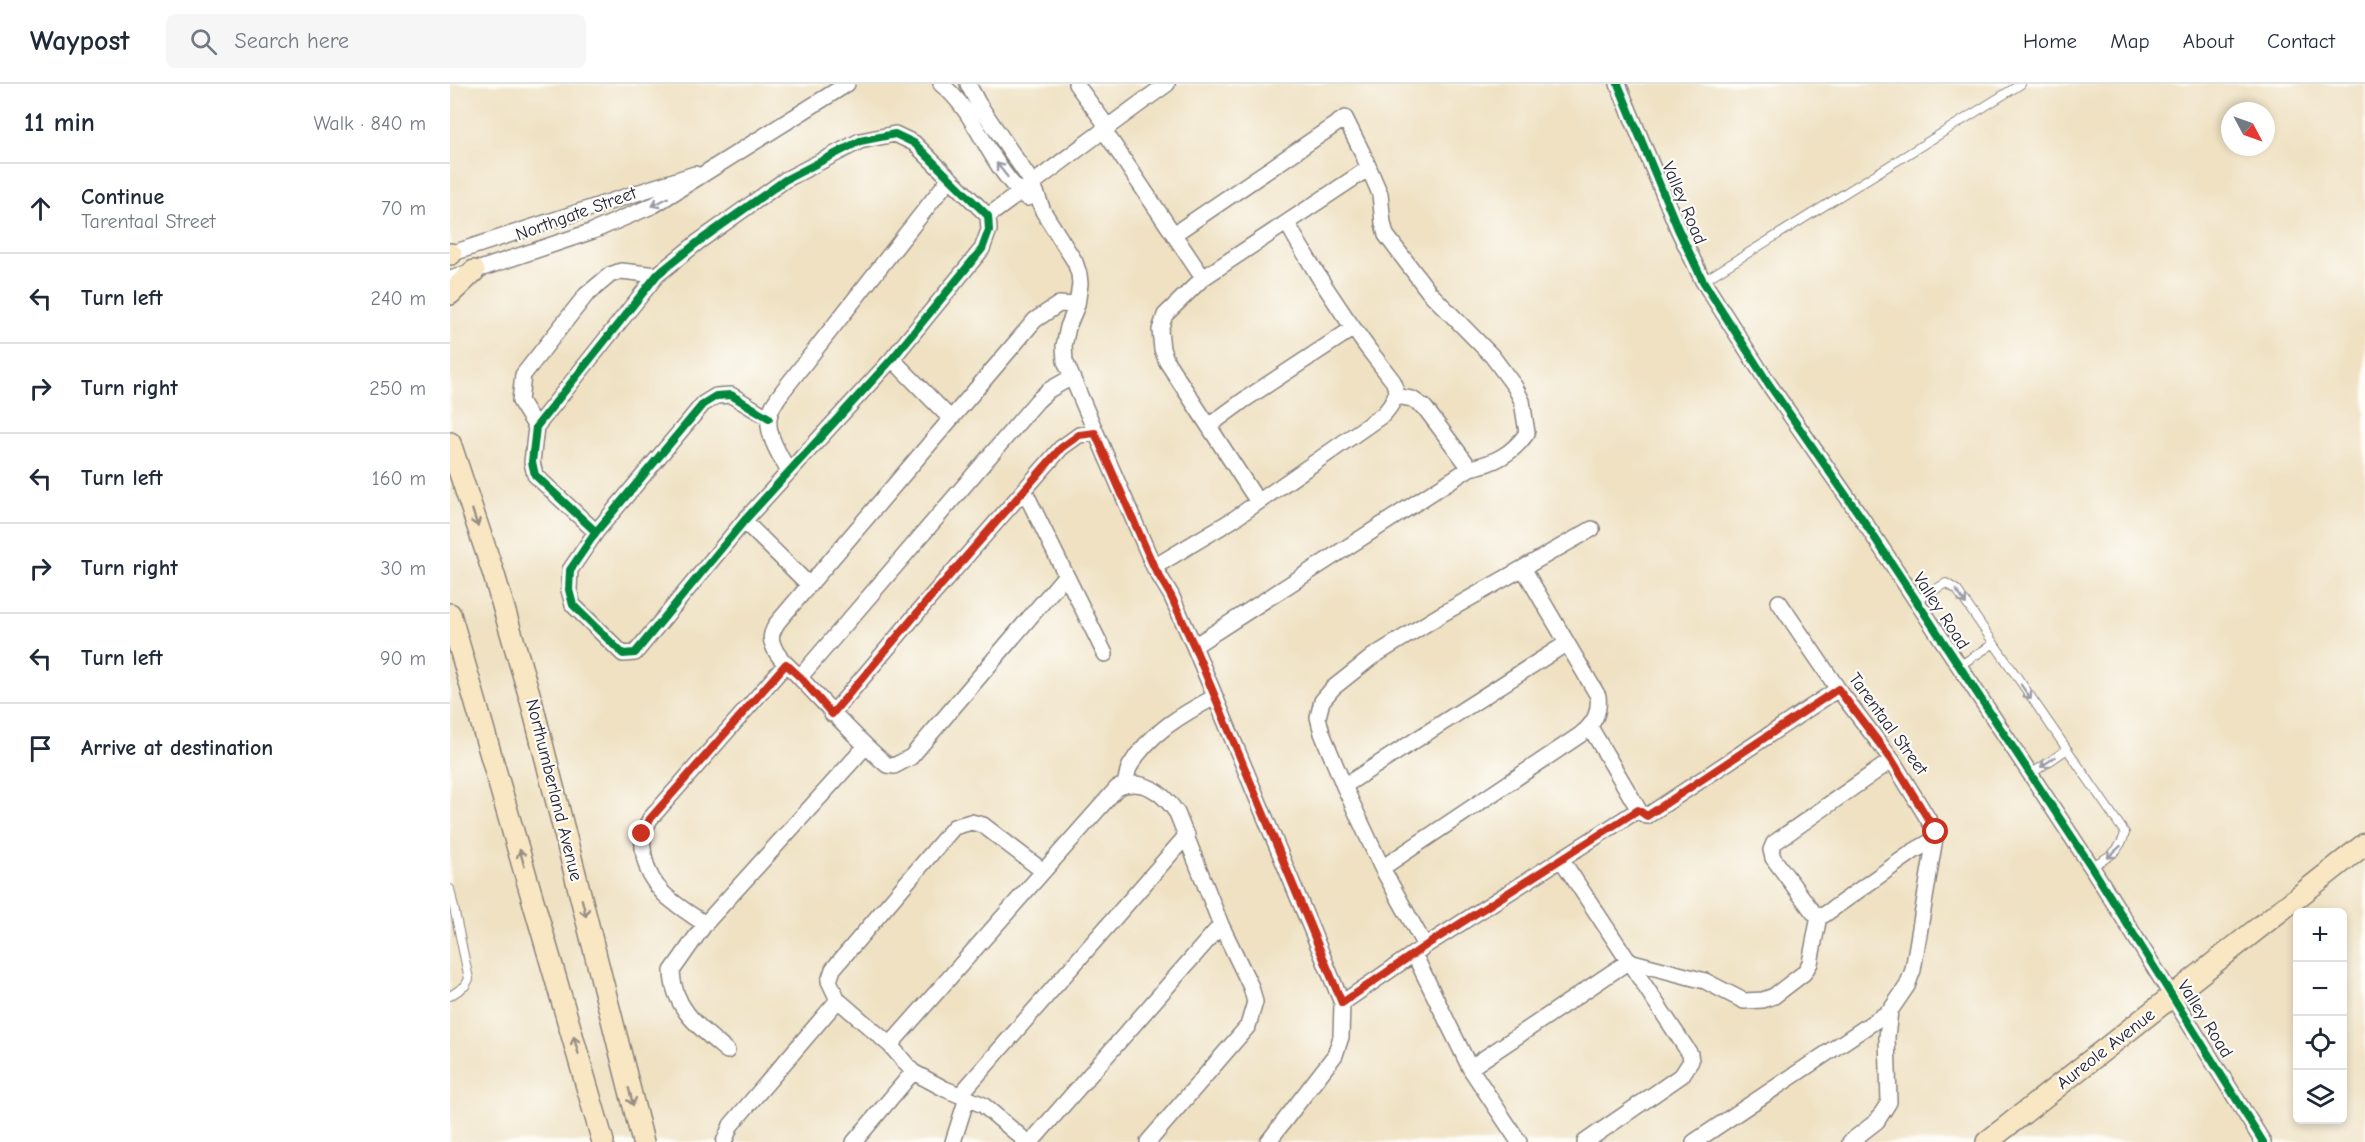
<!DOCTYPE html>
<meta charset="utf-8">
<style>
:root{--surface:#fff;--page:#f6f6f7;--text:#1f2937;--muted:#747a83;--line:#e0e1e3}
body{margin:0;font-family:"Comic Neue",sans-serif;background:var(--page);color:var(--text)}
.controls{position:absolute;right:18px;bottom:18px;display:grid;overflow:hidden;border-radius:9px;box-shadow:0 3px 9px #0003}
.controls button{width:54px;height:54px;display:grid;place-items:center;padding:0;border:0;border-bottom:2px solid var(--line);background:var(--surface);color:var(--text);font:30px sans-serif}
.compass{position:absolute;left:1771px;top:18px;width:54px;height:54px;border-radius:50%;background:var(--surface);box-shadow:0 3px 9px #0003;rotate:131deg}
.stop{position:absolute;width:18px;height:18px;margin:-14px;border:4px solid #c8321e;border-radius:50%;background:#fff}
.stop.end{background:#c8321e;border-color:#fff;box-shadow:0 2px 6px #0008}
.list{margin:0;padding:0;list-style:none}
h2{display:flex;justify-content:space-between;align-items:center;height:78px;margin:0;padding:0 24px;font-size:26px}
h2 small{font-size:20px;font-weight:400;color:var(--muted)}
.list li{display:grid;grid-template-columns:39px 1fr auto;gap:18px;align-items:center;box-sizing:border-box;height:90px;padding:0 24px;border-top:2px solid var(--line)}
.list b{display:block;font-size:22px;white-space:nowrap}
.list p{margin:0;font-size:20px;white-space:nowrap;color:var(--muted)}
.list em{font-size:20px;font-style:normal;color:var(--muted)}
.icon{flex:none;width:33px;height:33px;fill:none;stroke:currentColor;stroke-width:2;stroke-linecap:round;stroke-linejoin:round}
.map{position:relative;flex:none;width:1915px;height:1058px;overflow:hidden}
header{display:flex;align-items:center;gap:36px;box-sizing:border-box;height:84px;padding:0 30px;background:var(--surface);border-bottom:2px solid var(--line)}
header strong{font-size:28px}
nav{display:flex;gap:33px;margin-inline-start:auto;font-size:21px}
.search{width:420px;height:54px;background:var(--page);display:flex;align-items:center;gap:15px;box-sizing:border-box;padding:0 21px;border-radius:9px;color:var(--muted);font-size:22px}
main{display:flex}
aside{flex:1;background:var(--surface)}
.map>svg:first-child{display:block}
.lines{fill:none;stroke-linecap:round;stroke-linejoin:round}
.lane-casing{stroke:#88827e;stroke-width:10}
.street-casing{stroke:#88827e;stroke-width:18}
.secondary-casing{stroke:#88827e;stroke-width:24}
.lane{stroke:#fff;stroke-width:8}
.street{stroke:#fff;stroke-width:15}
.secondary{stroke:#f9e7c3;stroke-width:21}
.cycleway-casing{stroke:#fdfcf7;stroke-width:11}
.cycleway{stroke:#00873e;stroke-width:8}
.oneway{stroke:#9c9ca7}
.oneway2{stroke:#988e86}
.route{stroke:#c8321e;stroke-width:8}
.labels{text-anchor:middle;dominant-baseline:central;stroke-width:4.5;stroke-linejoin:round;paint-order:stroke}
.street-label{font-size:18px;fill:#22223b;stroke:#fdfcf7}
</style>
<header>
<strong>Waypost</strong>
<div class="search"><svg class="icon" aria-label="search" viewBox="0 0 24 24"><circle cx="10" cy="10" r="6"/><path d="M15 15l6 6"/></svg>Search here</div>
<nav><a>Home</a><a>Map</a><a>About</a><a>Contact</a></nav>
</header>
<main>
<aside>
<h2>11 min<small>Walk · 840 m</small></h2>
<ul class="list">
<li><svg class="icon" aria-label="ahead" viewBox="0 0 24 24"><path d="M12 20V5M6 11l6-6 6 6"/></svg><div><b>Continue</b><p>Tarentaal Street</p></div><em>70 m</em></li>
<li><svg class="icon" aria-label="left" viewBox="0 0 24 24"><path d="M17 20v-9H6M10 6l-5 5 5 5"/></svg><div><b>Turn left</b></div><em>240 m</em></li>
<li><svg class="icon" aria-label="right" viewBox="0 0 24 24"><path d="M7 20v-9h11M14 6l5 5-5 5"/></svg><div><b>Turn right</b></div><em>250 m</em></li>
<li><svg class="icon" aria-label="left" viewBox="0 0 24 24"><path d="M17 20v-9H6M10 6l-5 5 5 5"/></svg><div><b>Turn left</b></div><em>160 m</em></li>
<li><svg class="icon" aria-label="right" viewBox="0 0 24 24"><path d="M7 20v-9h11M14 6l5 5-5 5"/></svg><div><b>Turn right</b></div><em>30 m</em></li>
<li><svg class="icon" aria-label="left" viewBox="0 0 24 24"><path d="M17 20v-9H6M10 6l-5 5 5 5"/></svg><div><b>Turn left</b></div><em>90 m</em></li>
<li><svg class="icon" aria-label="arrive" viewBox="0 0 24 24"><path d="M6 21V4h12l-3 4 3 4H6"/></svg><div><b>Arrive at destination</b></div></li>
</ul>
</aside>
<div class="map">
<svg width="1915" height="1058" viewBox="0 0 1915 1058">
<rect width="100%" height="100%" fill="#fdfcf7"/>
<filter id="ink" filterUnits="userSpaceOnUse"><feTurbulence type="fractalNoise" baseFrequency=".0167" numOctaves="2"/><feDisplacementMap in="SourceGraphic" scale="12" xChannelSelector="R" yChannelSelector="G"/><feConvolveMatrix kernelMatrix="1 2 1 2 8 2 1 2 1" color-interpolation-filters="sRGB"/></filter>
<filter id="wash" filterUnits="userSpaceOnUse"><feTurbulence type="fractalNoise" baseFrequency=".008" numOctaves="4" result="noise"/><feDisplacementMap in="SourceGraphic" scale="24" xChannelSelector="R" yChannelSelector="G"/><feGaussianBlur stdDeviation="1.35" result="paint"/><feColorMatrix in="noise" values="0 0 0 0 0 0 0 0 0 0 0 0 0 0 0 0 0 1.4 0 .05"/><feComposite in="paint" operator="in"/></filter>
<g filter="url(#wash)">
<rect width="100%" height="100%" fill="#efe1c2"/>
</g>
<g filter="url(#ink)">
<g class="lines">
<defs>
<path id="lane" d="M1253 197 1571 0
M1466 517 1496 499 1507 506 1675 749C1670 768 1658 774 1641 782
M1509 582 1543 560
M1581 690 1616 666
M0 805 19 895 15 902 0 912"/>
<path id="street" d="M491 0C528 29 539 84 577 114
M518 0 528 19 583 100 593 127 625 178 629 190 630 200 627 221 618 243 614 262 615 277 704 483 721 511 744 562 892 919 891 953 885 971 818 1058
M626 0 657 42
M1168 0 1228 145 1253 197 1316 296 1413 436 1641 782 1813 1058
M653 45 753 194
M538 132C598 89 656 43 717 0
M724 150 895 34 912 68 930 110 933 139 936 151 979 208 1042 272 1065 303 1072 317 1077 349C1062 370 1045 379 1020 384L975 324 962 315 946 312
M0 170 245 90
M0 195 143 147 204 121 397 0
M442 275 501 335
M760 341 794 316 902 245
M86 343 70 317 73 291 136 211 160 191 171 187 207 191
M339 388C330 372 317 352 319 334 320 324 327 315 332 308L500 94
M575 408 655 570
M808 418 717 278 712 265 710 246 715 231 753 194 919 84
M294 437 359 501
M146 448 85 391 82 378 86 343 207 191 248 158 335 96 410 57 445 50 464 59 538 132 539 146 532 165 442 275 294 437 185 569 173 570 123 521 119 506 120 486 146 448 253 320 266 312 281 311 319 334
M704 483 784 435 934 330C943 319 950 310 943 297 903 247 868 195 837 139
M615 492 461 673 444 682 437 681C406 655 380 625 352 596 342 584 328 576 323 561 319 552 323 547 327 539L585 236 609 220 627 221
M1329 518 1388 605 1442 676 1486 748 1463 886 1457 902 1440 927 1437 953 1439 1018 1427 1037 1400 1058
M744 562 1020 384
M350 593 587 317 599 306 622 293
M382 630 479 515 611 364 629 351 645 349
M1140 643 1190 728 1197 732 1388 605
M1442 676 1324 759 1321 766 1323 774 1363 828 1369 832 1374 831 1464 767 1485 755
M675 700C677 694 677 687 680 682 698 650 734 629 765 613
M894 702 1117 559
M1111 775 1240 970 1241 977 1232 991 1135 1058
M932 784 1130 651C1144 640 1150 629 1148 612L1073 484
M255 840C229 822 202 809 195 776 191 760 192 750 200 735L336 580
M975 862 932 784 894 702 872 649 868 633 872 617 883 604 922 573 992 530 1142 445
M964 870 1020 984 1069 1058
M892 919 975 862 1188 726
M440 961 667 704C692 692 713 709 727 729L771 841 801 903 805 918 798 942 698 1058
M277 967C250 944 223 925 222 887L255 840 416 662
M1020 984 1179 877 1255 897 1294 917 1313 916 1324 912 1354 889 1360 879 1369 832
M510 1011 737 751
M274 1058 281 1041 388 916
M404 1058 463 988
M503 1058 517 1014
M577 1058 533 1021 495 1005 463 988 440 961 388 916 379 897 383 885 504 743 521 738 533 741 593 787
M581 1058 771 841
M1244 1058 1440 927"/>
<path id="secondary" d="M0 170H1
M0 210 24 187
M0 359 44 491 82 620 193 1058
M0 530 153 1058
M1537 1058 1915 760"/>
</defs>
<use href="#lane" class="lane-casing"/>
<use href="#street" class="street-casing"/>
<use href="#secondary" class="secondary-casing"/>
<use href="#lane" class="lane"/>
<use href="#street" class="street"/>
<use href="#secondary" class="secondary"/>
<defs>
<path id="cycleway" d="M1168 0 1228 145 1253 197 1316 296 1413 436 1641 782 1813 1058
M146 448 85 391 82 378 86 343 207 191 248 158 335 96 410 57 445 50 464 59 538 132 539 146 532 165 442 275 294 437 185 569 173 570 123 521 119 506 120 486 146 448 253 320 266 312 281 311 319 334"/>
</defs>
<use href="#cycleway" class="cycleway-casing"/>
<use href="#cycleway" class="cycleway"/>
</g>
<defs><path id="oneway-shaft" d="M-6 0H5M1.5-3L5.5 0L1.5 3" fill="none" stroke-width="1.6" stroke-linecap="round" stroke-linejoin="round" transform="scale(1.5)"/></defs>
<g class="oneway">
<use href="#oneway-shaft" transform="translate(552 86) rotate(-128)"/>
<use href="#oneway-shaft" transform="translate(210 118) rotate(152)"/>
<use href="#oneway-shaft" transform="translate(1511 513) rotate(55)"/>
<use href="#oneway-shaft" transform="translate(1576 608) rotate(55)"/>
<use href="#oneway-shaft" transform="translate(1598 678) rotate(145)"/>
<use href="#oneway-shaft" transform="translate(1664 768) rotate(138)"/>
</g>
<g class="oneway2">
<use href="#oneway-shaft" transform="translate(25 434) rotate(72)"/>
<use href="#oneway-shaft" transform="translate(72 774) rotate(-106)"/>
<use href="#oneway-shaft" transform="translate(134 824) rotate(76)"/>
<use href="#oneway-shaft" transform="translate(126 961) rotate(-106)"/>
<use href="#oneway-shaft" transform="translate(181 1013) rotate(76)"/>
</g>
</g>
<g class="lines" filter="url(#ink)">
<path class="route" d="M192 750 200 735 336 580 350 593 382 630 479 515 611 364 629 351 645 349 704 483 721 512 744 562 892 919 975 862 1188 726 1197 732 1388 605 1442 676 1486 748"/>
</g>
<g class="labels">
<g class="street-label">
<text transform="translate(1234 119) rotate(67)">Valley Road</text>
<text transform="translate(126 130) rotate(-20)">Northgate Street</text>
<text transform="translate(1491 527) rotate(57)">Valley Road</text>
<text transform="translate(1438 640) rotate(54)">Tarentaal Street</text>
<text transform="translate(104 706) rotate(76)">Northumberland Avenue</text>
<text transform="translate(1755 935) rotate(58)">Valley Road</text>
<text transform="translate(1656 965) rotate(-38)">Aureole Avenue</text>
</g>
</g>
</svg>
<div class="controls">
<button>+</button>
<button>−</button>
<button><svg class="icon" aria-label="locate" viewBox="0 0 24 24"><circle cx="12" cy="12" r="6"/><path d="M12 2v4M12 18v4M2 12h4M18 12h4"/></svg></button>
<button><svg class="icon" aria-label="layers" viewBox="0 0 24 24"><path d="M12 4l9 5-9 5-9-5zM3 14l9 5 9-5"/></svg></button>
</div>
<svg class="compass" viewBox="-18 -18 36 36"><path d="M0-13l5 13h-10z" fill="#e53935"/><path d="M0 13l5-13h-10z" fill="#747a83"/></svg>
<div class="stop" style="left:1486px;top:748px"></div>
<div class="stop end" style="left:192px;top:750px"></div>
</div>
</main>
